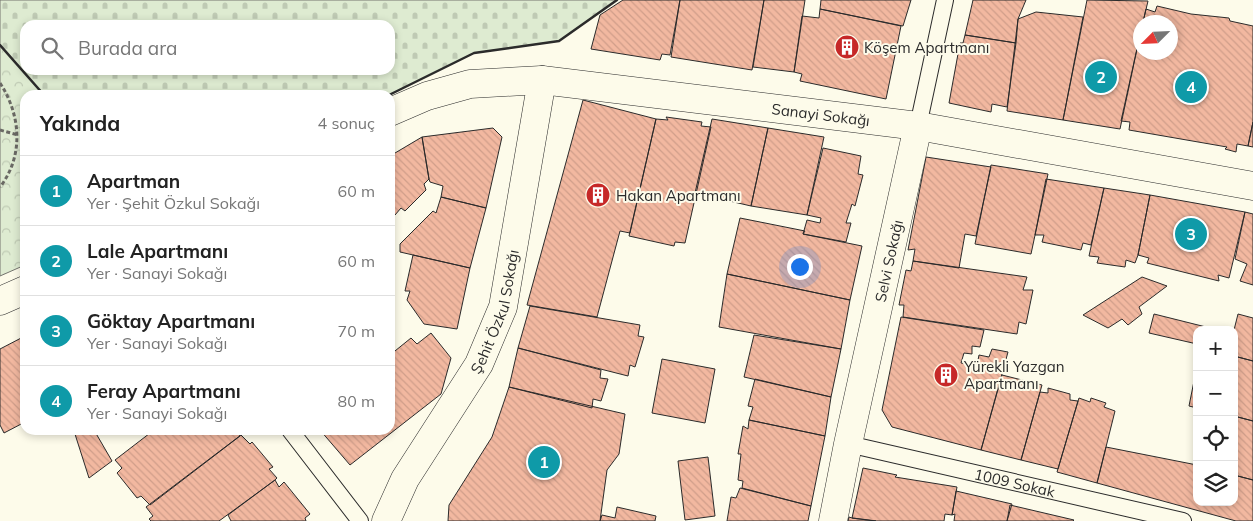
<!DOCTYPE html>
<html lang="tr">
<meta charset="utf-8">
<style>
:root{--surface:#fff;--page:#f6f6f6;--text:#222;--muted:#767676;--line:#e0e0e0;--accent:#7c3aed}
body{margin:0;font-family:Mulish,sans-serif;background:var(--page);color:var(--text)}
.controls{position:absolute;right:15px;bottom:15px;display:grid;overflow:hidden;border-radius:10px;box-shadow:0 2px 8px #0003}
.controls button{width:45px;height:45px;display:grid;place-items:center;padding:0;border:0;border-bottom:1px solid var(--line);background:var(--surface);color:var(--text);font:25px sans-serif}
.compass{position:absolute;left:1133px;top:15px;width:45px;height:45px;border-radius:50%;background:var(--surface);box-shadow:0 2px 8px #0003;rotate:246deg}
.you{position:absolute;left:799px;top:266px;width:18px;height:18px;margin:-12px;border:4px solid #fff;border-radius:50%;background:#1a73e8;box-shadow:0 0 0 8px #1a73e833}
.badge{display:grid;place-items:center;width:32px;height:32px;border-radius:50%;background:var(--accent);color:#fff;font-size:16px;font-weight:700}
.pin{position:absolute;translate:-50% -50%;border:2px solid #fff;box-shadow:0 1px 5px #0006}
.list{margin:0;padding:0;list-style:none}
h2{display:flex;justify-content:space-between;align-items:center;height:65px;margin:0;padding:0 20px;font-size:21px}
h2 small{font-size:16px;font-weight:400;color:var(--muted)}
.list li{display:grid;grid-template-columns:32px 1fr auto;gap:15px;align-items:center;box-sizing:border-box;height:70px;padding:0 20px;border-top:1px solid var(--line)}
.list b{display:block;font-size:19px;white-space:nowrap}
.list p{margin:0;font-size:16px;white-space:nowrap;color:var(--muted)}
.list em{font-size:16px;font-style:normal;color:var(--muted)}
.icon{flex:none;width:28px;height:28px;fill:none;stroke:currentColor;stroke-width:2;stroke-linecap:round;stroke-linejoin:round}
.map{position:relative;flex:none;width:1253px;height:521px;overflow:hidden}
.search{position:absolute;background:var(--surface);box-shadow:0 2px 8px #0003;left:20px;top:20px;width:375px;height:55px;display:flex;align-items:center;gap:12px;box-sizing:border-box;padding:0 18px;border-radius:15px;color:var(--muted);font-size:19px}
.panel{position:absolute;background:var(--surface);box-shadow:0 2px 8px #0003;left:20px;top:90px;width:375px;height:345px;border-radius:15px}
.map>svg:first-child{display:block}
.forest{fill:url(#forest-crowns);stroke:#74746e}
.cemetery{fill:url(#cemetery-stones);stroke:#74746e;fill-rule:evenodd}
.building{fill:url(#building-back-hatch);stroke:#2b2b2b}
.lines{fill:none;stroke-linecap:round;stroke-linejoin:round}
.service-casing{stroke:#2b2b2b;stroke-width:18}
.minor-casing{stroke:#2b2b2b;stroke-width:29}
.path{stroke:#6a6964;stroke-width:3;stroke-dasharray:4 2.5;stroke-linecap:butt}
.service{stroke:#fdfbea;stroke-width:16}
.minor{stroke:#fdfbea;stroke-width:28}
.wall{stroke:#2b2b2b;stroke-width:2.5}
.labels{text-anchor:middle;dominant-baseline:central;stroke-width:4;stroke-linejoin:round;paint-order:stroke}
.poi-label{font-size:15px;fill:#2b2b2b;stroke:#fdfbea;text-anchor:start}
.street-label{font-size:15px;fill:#2b2b2b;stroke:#fdfbea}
</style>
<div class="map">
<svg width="1253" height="521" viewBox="0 0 1253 521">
<defs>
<pattern id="forest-crowns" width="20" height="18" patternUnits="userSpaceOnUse" patternTransform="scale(1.25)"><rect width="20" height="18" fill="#deebd1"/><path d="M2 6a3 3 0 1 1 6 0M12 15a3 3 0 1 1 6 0" fill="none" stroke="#bfcab4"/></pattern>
<pattern id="cemetery-stones" width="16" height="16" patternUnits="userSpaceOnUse" patternTransform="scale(1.25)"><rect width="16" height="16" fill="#deebd1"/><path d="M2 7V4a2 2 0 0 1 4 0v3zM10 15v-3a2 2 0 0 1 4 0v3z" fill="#bfcab4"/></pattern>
<pattern id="building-back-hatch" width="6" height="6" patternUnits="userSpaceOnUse" patternTransform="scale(1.25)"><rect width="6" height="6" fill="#f2b8a0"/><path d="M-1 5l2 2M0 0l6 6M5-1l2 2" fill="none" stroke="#d09e8a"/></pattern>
</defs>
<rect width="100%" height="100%" fill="#fdfbea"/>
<path class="forest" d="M0 45 44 95H25V265L0 276Z"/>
<path class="cemetery" d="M0 0H617L559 41 474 53 389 95H44L0 45ZM25 25H390V70H25Z"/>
<path class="building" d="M623 0H680L670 55 662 54 660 60 591 49 600 15Z
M680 0H764L752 70 671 57Z
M764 0H805L794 72 753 67Z
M821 0H911L903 26 820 9Z
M973 0H1026L1018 19 1016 43 965 35Z
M1087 0 1148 1 1143 22H1140V35L1120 129 1063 120Z
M1157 6 1191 14 1229 18 1230 21 1253 26V122L1248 146 1237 144 1236 152 1225 149 1227 147 1129 130 1130 122 1121 121 1140 35V52H1170V22H1143L1146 9 1155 12Z
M820 9 901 26 886 99 800 81 802 74 794 72 802 16 819 18Z
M1036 12 1083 17 1063 120 1007 111 1018 19Z
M965 35 1016 43 1007 107 992 104 991 112 949 103 960 43H963Z
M583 100 656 119 630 233 620 231 597 317 527 305Z
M666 117 702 122 701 126 711 127 685 243 675 242 674 246 629 236 656 119 668 120Z
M712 119 768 128 751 206 695 193Z
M1253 122V147L1248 146Z
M493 128 502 137 486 208 441 197 443 186 430 182 429 179 422 137Z
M768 128 824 137 807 215 751 206Z
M422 137 429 179 424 184 426 190 405 211 401 208 395 215 390 205V156Z
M823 148 861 156 858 174 863 175 855 206 852 204 846 223H851L846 242 803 234 807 220 820 223 821 218 807 215Z
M926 157 991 167 976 236 965 234 959 268 913 261 915 249 908 250Z
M991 165 1048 174 1031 254 975 244Z
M1046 179 1104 188 1091 245 1083 243 1081 250 1042 242 1044 235H1035Z
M1104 188 1150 195 1138 255 1135 263 1126 260 1125 267 1097 263 1099 257 1089 256Z
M1150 195 1245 212 1229 278 1218 275 1219 281 1147 263 1149 258 1138 255Z
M441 197 486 208 470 268 400 252V244L433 211 436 213Z
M1245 212 1253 214V285L1240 281 1247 264 1235 259Z
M740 218 805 231 803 234 862 246 850 300 727 274Z
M413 255 470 268 457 329 424 324 407 300 410 291H405Z
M913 261 1027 277 1023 290H1033L1026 324 1019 322 1017 334 903 317 904 305H899L906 270 911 271Z
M727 274 850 300 841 349 719 327Z
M1142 277 1167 286 1139 307 1142 314 1128 325 1122 319 1108 328 1083 315Z
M530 306 640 325 638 336 644 337 635 367 630 365 628 376 518 348Z
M1154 314 1218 330H1197V344L1149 333Z
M1238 314 1253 318V361L1234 356V330Z
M901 317 984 330 980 347 972 346V354L964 353 961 363 977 365 979 355 989 357 992 349 1008 352 981 450 892 427 882 410Z
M431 333 451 358 441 394 350 465 320 430H390V355L411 338 417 344Z
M754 335 841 349 831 397 744 377Z
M25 336V422L4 433 0 425V349Z
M518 348 601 370 600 378 608 379 601 401 593 399 592 408 509 387Z
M1234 356 1253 361V421L1234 416Z
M662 359 715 369 705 423 652 413Z
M1197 366V408L1189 406Z
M1002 375 1042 385 1021 460 981 450Z
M755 379 831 397 825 436 749 420 753 407 748 406Z
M509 387 625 414 619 454 607 470 600 521H448L449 505 492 437Z
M1048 388 1070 394V400L1078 401 1058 469 1021 460 1040 392 1048 393Z
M1079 398 1090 402 1091 398 1106 403 1104 407 1115 411 1097 483 1057 472Z
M1234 416 1253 421V480L1234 475Z
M749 420 825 436 811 506 742 488 743 481 738 480 741 454H738L743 426 748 429Z
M76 430H94L112 461 89 478 74 431Z
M154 430H236L240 436 150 505 141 496 137 498 117 473 122 468 115 460Z
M241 435 250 444 252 442 273 467 269 469 277 478 275 480 219 521H151L149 519 153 516 146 507Z
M1106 447 1197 465V502H1234V475L1253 480V521H1236L1097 483Z
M708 457 715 516 685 520 678 461Z
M863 468 897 475 895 477 957 487 952 515 945 514 944 521H876L852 518Z
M275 480 279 487 284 482 310 514 305 518 306 521H231L228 515Z
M740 488 811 506 808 521H727L731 497 736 498Z
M956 491 1012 504 1007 521H954L955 514 952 515Z
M1010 505 1074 520 1073 521H1007Z
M617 507 656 516 655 521H600L602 515 615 518Z
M849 517 852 518 876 521H848Z"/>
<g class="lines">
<defs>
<g id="service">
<path d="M918 126 945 0"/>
<path d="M290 430 360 521"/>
<path id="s1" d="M848 444 1183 521"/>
</g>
<g id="minor">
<path id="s2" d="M390 112 427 96 470 84 542 80 918 126 1253 186"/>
<path d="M0 301 25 290"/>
<path id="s3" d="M386 521 405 479 479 364 503 307 542 80"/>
<path id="s4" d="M833 521 848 444 918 126"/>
</g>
</defs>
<use href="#service" class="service-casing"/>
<use href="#minor" class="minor-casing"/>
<path class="path" d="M0 83C21 115 24 156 0 187
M0 130 18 135"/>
<use href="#service" class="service"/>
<use href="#minor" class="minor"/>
<path class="wall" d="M0 45 44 95
M389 95 474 53 559 41 617 0"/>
</g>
<defs>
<symbol id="building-disc" viewBox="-11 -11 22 22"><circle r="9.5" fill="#c62828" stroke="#fdfbea"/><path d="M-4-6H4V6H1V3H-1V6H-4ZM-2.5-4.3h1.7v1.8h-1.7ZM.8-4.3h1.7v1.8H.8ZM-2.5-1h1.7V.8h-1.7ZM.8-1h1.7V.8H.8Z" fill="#fff"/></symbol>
</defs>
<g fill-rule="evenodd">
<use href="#building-disc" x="833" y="33" width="28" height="28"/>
<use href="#building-disc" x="584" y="181" width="28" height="28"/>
<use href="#building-disc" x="932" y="361" width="28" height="28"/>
</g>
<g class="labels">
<g class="poi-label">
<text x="864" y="47">Köşem Apartmanı</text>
<text x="616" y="195">Hakan Apartmanı</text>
<text x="964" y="366">Yürekli Yazgan<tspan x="964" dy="17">Apartmanı</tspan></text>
</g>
<g class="street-label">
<text stroke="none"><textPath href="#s2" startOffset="438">Sanayi Sokağı</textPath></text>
<text stroke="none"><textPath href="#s4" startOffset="266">Selvi Sokağı</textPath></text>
<text stroke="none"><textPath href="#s3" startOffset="238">Şehit Özkul Sokağı</textPath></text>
<text stroke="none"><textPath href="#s1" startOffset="171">1009 Sokak</textPath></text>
</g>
</g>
</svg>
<div class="controls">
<button>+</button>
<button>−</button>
<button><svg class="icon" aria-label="locate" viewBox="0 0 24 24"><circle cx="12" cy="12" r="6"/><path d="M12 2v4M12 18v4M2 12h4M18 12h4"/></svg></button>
<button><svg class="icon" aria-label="layers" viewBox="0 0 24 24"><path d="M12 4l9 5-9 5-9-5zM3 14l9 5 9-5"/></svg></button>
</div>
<svg class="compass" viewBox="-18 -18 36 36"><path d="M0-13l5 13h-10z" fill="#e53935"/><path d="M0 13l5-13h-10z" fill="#767676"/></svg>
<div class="you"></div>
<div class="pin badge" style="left:544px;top:462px;background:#0f9aa8">1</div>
<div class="pin badge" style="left:1101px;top:77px;background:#0f9aa8">2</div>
<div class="pin badge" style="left:1191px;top:234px;background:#0f9aa8">3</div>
<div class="pin badge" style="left:1191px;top:87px;background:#0f9aa8">4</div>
<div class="search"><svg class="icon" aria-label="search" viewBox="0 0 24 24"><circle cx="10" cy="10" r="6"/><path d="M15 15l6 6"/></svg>Burada ara</div>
<section class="panel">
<h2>Yakında<small>4 sonuç</small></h2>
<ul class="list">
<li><span class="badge" style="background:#0f9aa8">1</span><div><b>Apartman</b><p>Yer · Şehit Özkul Sokağı</p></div><em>60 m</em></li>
<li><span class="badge" style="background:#0f9aa8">2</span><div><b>Lale Apartmanı</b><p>Yer · Sanayi Sokağı</p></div><em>60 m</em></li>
<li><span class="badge" style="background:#0f9aa8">3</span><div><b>Göktay Apartmanı</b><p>Yer · Sanayi Sokağı</p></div><em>70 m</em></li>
<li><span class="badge" style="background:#0f9aa8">4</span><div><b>Feray Apartmanı</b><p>Yer · Sanayi Sokağı</p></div><em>80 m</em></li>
</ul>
</section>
</div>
